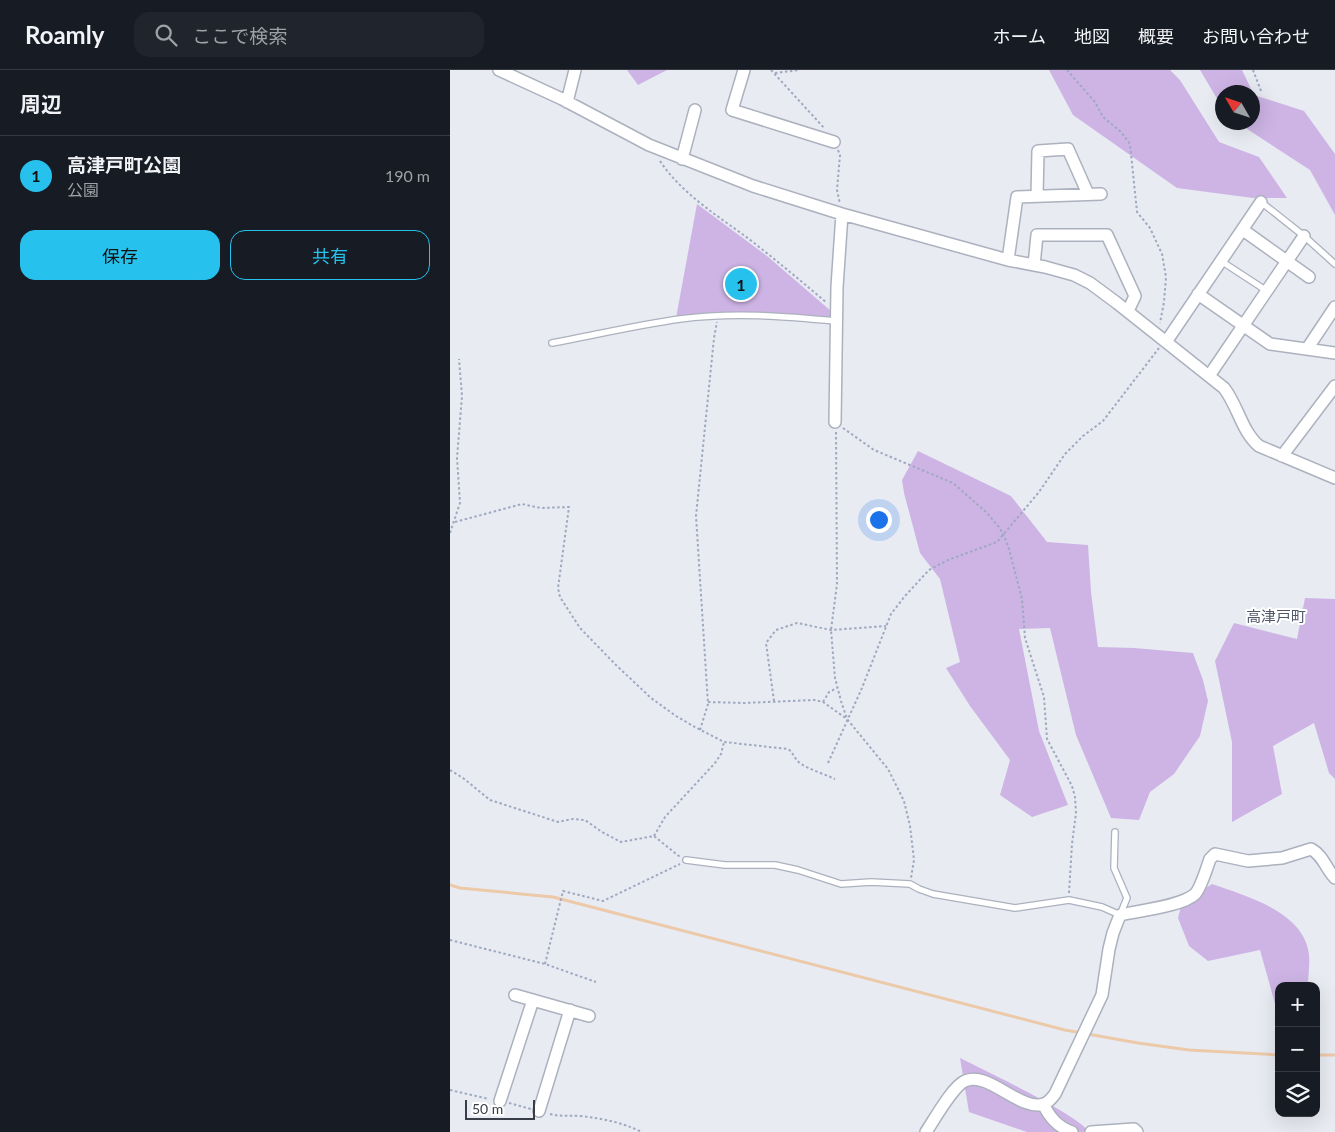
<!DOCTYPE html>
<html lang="ja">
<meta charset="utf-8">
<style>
:root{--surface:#171b24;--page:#20242c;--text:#f1f3f6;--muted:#9ea1a6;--line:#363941;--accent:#26c2ed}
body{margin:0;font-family:Lato,"Noto Sans JP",sans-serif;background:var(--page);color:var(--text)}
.controls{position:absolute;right:15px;bottom:15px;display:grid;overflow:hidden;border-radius:10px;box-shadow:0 5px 20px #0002}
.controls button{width:45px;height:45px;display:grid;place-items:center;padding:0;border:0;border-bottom:1px solid var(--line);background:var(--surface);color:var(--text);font:25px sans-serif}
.compass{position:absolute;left:765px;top:15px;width:45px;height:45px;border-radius:50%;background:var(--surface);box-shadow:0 5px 20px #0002;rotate:309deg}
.scale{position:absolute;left:15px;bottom:12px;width:70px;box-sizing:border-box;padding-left:5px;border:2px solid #383d47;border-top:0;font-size:14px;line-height:18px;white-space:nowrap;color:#383d47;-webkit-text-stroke:4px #fff;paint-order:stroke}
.you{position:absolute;left:428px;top:449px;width:18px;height:18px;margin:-12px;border:4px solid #fff;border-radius:50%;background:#1a73e8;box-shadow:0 0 0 8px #1a73e833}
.badge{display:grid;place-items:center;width:32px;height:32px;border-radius:50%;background:var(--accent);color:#111;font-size:16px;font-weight:700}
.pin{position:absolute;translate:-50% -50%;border:2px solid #fff;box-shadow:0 1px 5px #0006}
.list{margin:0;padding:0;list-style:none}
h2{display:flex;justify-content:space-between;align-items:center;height:65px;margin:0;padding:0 20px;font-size:21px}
h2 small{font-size:16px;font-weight:400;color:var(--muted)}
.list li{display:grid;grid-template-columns:32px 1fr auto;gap:15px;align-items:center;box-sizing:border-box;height:80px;padding:0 20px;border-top:1px solid var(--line)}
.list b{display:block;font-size:19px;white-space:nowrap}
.list p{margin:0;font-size:16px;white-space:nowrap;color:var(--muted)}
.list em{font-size:16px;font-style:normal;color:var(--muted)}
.actions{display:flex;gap:10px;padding:15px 20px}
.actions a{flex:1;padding:11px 0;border:1px solid var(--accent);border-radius:15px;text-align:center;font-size:18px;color:var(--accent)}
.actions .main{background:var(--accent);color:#111}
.icon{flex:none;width:28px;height:28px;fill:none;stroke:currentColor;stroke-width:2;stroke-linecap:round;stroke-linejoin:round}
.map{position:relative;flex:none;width:885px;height:1062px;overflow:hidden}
header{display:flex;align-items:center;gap:30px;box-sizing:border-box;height:70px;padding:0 25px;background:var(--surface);border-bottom:1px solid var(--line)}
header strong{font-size:24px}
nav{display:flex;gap:28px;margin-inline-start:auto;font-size:18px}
.search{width:350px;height:45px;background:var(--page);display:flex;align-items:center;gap:12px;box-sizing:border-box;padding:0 18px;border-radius:15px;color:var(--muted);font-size:19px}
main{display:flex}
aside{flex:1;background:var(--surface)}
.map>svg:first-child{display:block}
.green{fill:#cdb4e5}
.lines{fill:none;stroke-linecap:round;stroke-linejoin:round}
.stream{stroke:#ecc9a9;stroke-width:3}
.service-casing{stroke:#acb1be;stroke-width:8}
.minor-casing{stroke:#acb1be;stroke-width:14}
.path{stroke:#9ea8bf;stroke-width:2;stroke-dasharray:2.5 2.5;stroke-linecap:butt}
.service{stroke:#fff;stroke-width:5.5}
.minor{stroke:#fff;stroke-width:11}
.labels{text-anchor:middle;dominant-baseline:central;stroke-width:4;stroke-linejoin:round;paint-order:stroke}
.neighbourhood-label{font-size:15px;fill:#4f5869;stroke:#fff}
</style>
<header>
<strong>Roamly</strong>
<div class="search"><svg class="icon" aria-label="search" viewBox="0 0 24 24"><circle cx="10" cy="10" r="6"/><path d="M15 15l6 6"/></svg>ここで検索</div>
<nav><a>ホーム</a><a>地図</a><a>概要</a><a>お問い合わせ</a></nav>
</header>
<main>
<aside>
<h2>周辺<small></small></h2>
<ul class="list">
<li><span class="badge">1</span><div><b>高津戸町公園</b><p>公園</p></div><em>190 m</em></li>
</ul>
<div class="actions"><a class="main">保存</a><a>共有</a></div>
</aside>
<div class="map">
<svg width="885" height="1062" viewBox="0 0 885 1062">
<rect width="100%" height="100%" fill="#e9ebf3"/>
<path class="green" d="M177 0H217L188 15Z
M599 0H720L730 10 769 72 809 87 837 128H803L727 118 623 45Z
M750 0H792L804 25 854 41 885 84V145L860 100 788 53 802 52V22H772V37Z
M247 134 317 186 381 241 380 250 317 243 226 248Z
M468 381 561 426 597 472 638 475 641 522 648 577 684 578 743 583 753 610 758 631 750 666 724 704 700 722 689 750 661 748 626 665 600 558 569 559 589 661 618 735 582 747 550 725 560 690 520 636 496 598 510 592 490 509 470 483 454 423 452 410Z
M855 528 885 529V709L879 703 864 653 823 676 832 724 782 752V672L765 591 784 553 847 569Z
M762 814C796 826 855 842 859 885 860 895 858 906 858 916H829V941H827L810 880 758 891 739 876 728 848 732 833Z
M510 988C534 1000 627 1044 639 1062H577L519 1042Z"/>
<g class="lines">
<path class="stream" d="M0 815 10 818 103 827 615 960 688 973 739 980 829 985
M866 985H885"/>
<defs>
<path id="service" d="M811 132 854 166 885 194
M771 191 817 221
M102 273C145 265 187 255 230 249 282 242 334 246 386 251
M236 790 275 795H325L348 800 391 814 421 812 460 814 469 819 483 824 565 838 619 830 652 837 670 845 677 828 664 798 665 762"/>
<path id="minor" d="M49 0 112 29 199 75 303 116 392 144 558 190 595 197 624 205 640 213 667 233 774 318C788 336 792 362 809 376L885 408
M294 0 282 40 384 72
M117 32 125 0
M232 89 245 40
M587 126 588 81 618 79 638 124
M793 160 859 207
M558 190 567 127 651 124
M584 195 587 165H657L685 226 678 241
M748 224 820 274 885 283
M716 272 811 132
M857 279 885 237
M759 306 854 166
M385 352 387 217 392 144
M832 386 885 316
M65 925 139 946
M50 1031 83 930
M593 1034C600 1048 608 1057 622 1062
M89 1041 120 940
M476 1062C484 1050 503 1016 515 1011 538 1000 570 1042 594 1034 599 1032 602 1028 605 1024L652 925 659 879 663 863 670 845C687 841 733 836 745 824 751 818 757 797 760 789L765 784 798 791 832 788 861 779C874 786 875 798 885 808
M641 1062 684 1059 687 1062"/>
</defs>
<use href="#service" class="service-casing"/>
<use href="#minor" class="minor-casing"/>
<path class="path" d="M321 0 375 59
M617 0 645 32 653 47 671 62 680 74 687 142 700 158 712 184 716 207 714 232 710 253
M803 0 811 21
M325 3 350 0
M388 80 390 85 387 120 390 134
M210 91C232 124 268 146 299 169 326 190 351 211 377 233
M393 358 424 380 503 413 536 442 549 457 554 466 559 479 572 529 575 568 594 627 597 669 622 716 625 727 626 743 622 774 619 823
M386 362 387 514 381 560 385 608 391 631 397 649 438 699 454 731 460 756 464 790 461 808
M5 452 72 434 91 438 119 437 108 518 110 527 130 558 166 595 201 628 226 646 243 656 274 672 338 679C344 683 344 689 351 694 361 700 374 704 385 709
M0 463 10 433 7 388 12 326 9 289
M324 631 316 573 326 560 347 553 381 560 436 556
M258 632 294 633 364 630 373 632 397 649
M373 632 379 622 387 618
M250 660 258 634 246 446 264 268 267 252
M378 693 412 618 441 544 455 526 479 500 498 490 547 472 589 422 615 384 633 366 653 351 709 278
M0 700 13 708 40 730 108 752 123 749 135 750 152 762 171 772 204 766 230 787
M204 766 215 747 265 693 271 684 274 672
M0 870 95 894 146 912
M95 894 113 821 153 831 230 794
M0 1020 39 1029
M59 1033 81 1039
M100 1044C110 1047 120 1045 131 1046 154 1049 171 1052 192 1062"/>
<use href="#service" class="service"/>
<use href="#minor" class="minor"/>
</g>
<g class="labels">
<g class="neighbourhood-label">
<text x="826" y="546">高津戸町</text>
</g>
</g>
</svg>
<div class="controls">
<button>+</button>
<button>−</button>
<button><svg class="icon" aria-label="layers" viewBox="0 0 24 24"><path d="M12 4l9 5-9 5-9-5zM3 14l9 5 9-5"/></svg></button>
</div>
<svg class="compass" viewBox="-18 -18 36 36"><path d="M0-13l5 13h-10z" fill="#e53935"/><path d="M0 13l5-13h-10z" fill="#9ea1a6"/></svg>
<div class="scale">50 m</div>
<div class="you"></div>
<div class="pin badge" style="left:291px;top:214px">1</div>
</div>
</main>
